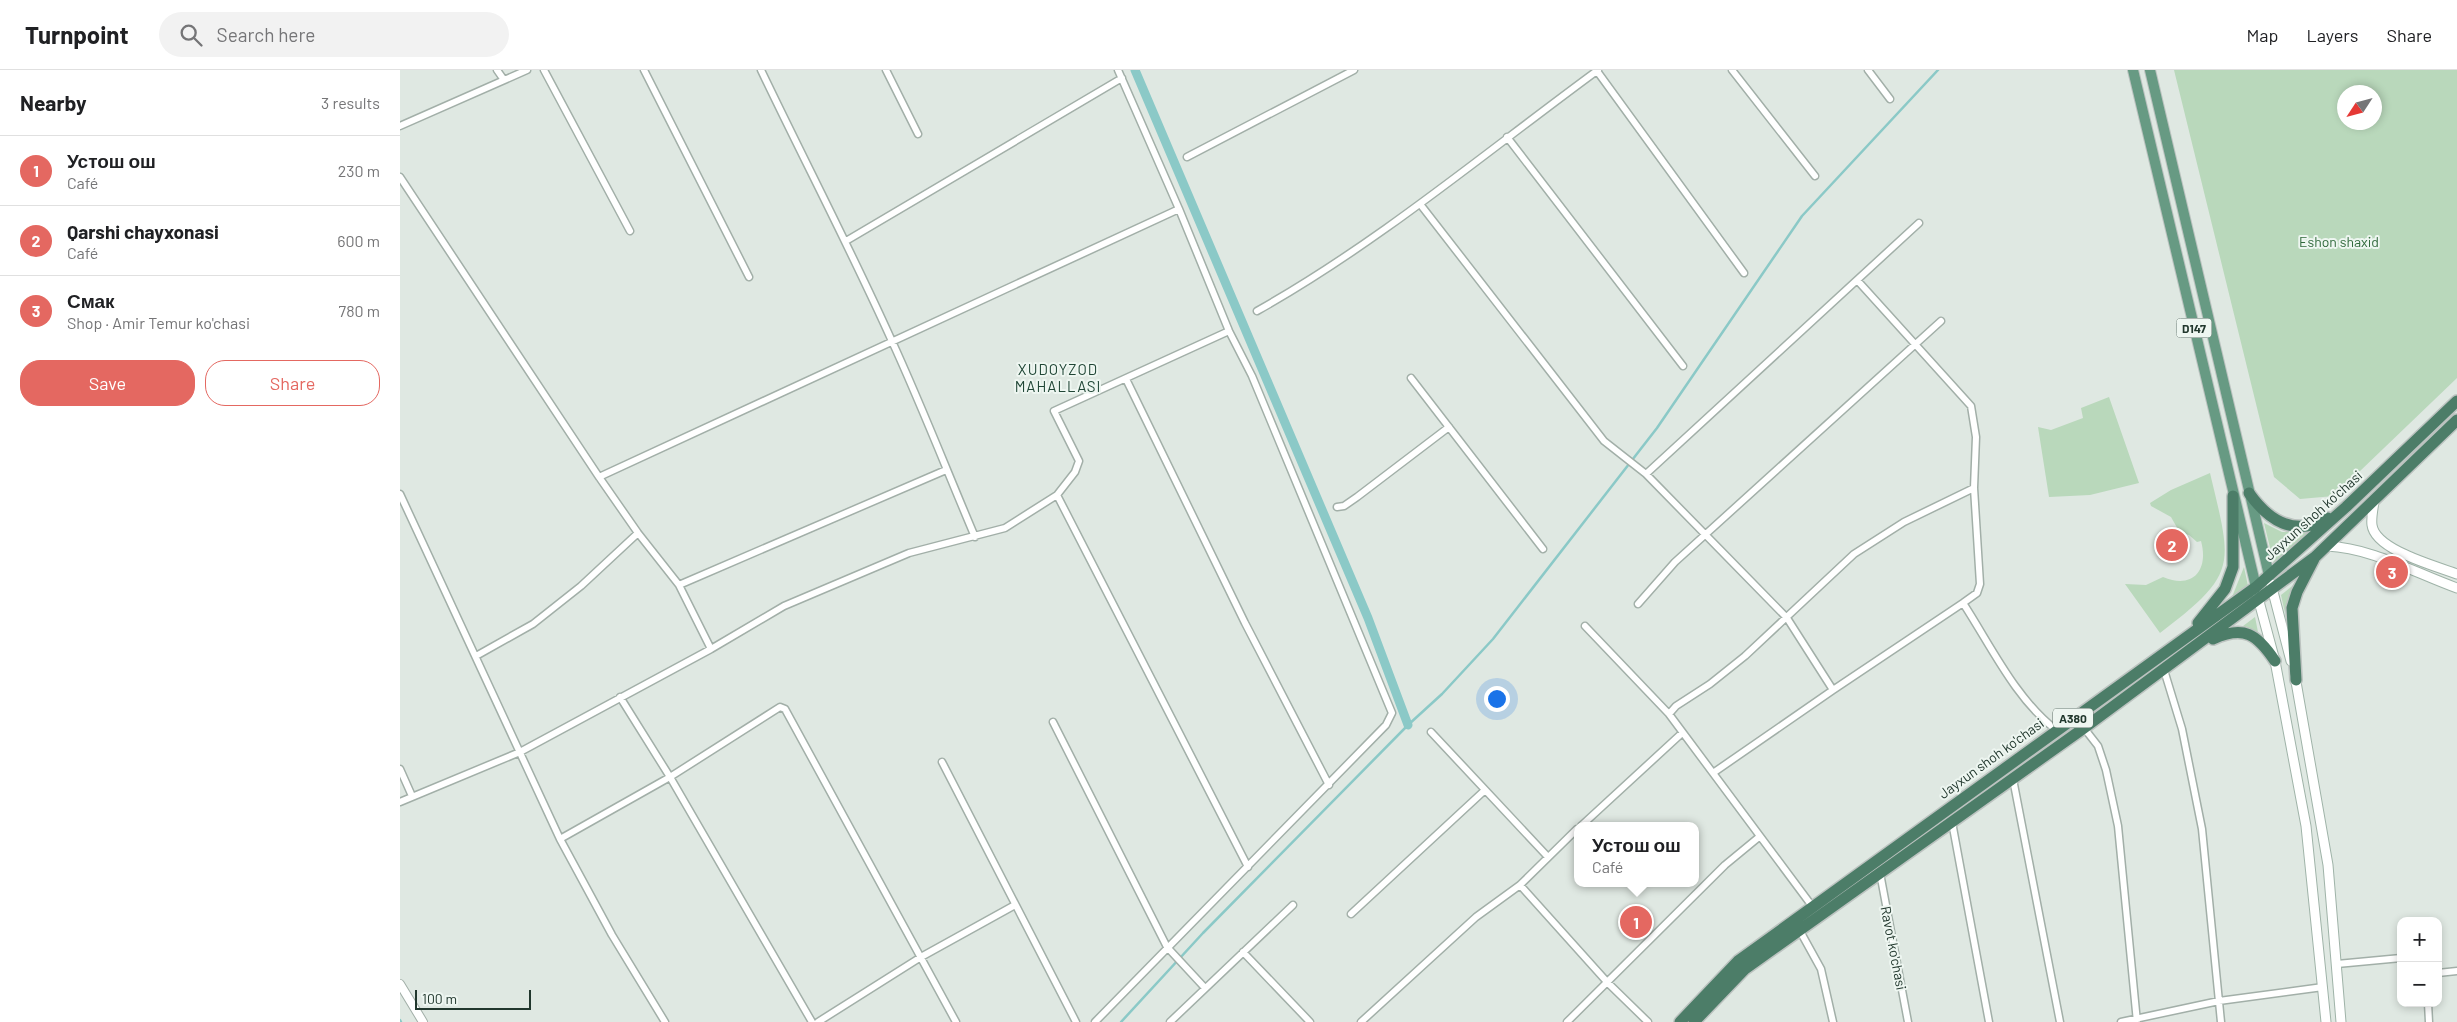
<!DOCTYPE html>
<meta charset="utf-8">
<style>
:root{--surface:#fff;--page:#f2f2f2;--text:#202124;--muted:#757577;--line:#e0e0e0;--accent:#e46861}
body{margin:0;font-family:Barlow,sans-serif;background:var(--page);color:var(--text)}
.controls{position:absolute;right:15px;bottom:15px;display:grid;overflow:hidden;border-radius:10px;box-shadow:0 2px 8px #0003}
.controls button{width:45px;height:45px;display:grid;place-items:center;padding:0;border:0;border-bottom:1px solid var(--line);background:var(--surface);color:var(--text);font:25px sans-serif}
.compass{position:absolute;left:1937px;top:15px;width:45px;height:45px;border-radius:50%;background:var(--surface);box-shadow:0 2px 8px #0003;rotate:234deg}
.scale{position:absolute;left:15px;bottom:12px;width:116px;box-sizing:border-box;padding-left:5px;border:2px solid #21372d;border-top:0;font-size:14px;line-height:18px;white-space:nowrap;color:#21372d;-webkit-text-stroke:4px #eef6f1;paint-order:stroke}
.you{position:absolute;left:1096px;top:628px;width:18px;height:18px;margin:-12px;border:4px solid #fff;border-radius:50%;background:#1a73e8;box-shadow:0 0 0 8px #1a73e833}
.badge{display:grid;place-items:center;width:32px;height:32px;border-radius:50%;background:var(--accent);color:#fff;font-size:16px;font-weight:700}
.pin{position:absolute;translate:-50% -50%;border:2px solid #fff;box-shadow:0 1px 5px #0006}
.popup{position:absolute;left:1174px;top:752px;width:125px;height:65px;box-sizing:border-box;display:grid;place-content:center;border-radius:10px;background:var(--surface);filter:drop-shadow(0 1px 4px #0005);font-size:16px;white-space:nowrap;color:var(--muted)}
.popup b{font-size:19px;color:var(--text)}
.popup::after{content:'';position:absolute;left:50%;top:100%;margin-left:-10px;border:10px solid transparent;border-top-color:var(--surface)}
.list{margin:0;padding:0;list-style:none}
h2{display:flex;justify-content:space-between;align-items:center;height:65px;margin:0;padding:0 20px;font-size:21px}
h2 small{font-size:16px;font-weight:400;color:var(--muted)}
.list li{display:grid;grid-template-columns:32px 1fr auto;gap:15px;align-items:center;box-sizing:border-box;height:70px;padding:0 20px;border-top:1px solid var(--line)}
.list b{display:block;font-size:19px;white-space:nowrap}
.list p{margin:0;font-size:16px;white-space:nowrap;color:var(--muted)}
.list em{font-size:16px;font-style:normal;color:var(--muted)}
.actions{display:flex;gap:10px;padding:15px 20px}
.actions a{flex:1;padding:11px 0;border:1px solid var(--accent);border-radius:20px;text-align:center;font-size:18px;color:var(--accent)}
.actions .main{background:var(--accent);color:#fff}
.icon{flex:none;width:28px;height:28px;fill:none;stroke:currentColor;stroke-width:2;stroke-linecap:round;stroke-linejoin:round}
.map{position:relative;flex:none;width:2057px;height:952px;overflow:hidden}
header{display:flex;align-items:center;gap:30px;box-sizing:border-box;height:70px;padding:0 25px;background:var(--surface);border-bottom:1px solid var(--line)}
header strong{font-size:24px}
nav{display:flex;gap:28px;margin-inline-start:auto;font-size:18px}
.search{width:350px;height:45px;background:var(--page);display:flex;align-items:center;gap:12px;box-sizing:border-box;padding:0 18px;border-radius:28px;color:var(--muted);font-size:19px}
main{display:flex}
aside{flex:1;background:var(--surface)}
.map>svg:first-child{display:block}
.green{fill:#b9d8bb;fill-rule:evenodd}
.lines{fill:none;stroke-linecap:round;stroke-linejoin:round}
.stream{stroke:#8bc9c7;stroke-width:2.5}
.canal{stroke:#8bc9c7;stroke-width:9}
.minor-casing{stroke:#a2afa8;stroke-width:9}
.tertiary-casing{stroke:#a2afa8;stroke-width:10}
.secondary-casing{stroke:#9fb3a8;stroke-width:11}
.primary-casing{stroke:#bcc3c0;stroke-width:12}
.trunk-casing{stroke:#bcc3c0;stroke-width:14}
.minor{stroke:#fff;stroke-width:6}
.tertiary{stroke:#fff;stroke-width:8}
.secondary{stroke:#fff;stroke-width:9}
.primary{stroke:#679a83;stroke-width:10}
.trunk{stroke:#4c7d68;stroke-width:11}
.labels{text-anchor:middle;dominant-baseline:central;stroke-width:4;stroke-linejoin:round;paint-order:stroke}
.shield{fill:#eef6f1;stroke:#5e7068;stroke-width:1}
.shield-label{font-size:12px;font-weight:bold;fill:#21372d}
.park-label{font-size:14px;fill:#30693b;stroke:#eef6f1}
.street-label{font-size:14px;fill:#21372d;stroke:#eef6f1}
.neighbourhood-label{font-size:15px;letter-spacing:1px;fill:#204636;stroke:#eef6f1}
</style>
<header>
<strong>Turnpoint</strong>
<div class="search"><svg class="icon" aria-label="search" viewBox="0 0 24 24"><circle cx="10" cy="10" r="6"/><path d="M15 15l6 6"/></svg>Search here</div>
<nav><a>Map</a><a>Layers</a><a>Share</a></nav>
</header>
<main>
<aside>
<h2>Nearby<small>3 results</small></h2>
<ul class="list">
<li><span class="badge">1</span><div><b>Устош ош</b><p>Café</p></div><em>230 m</em></li>
<li><span class="badge">2</span><div><b>Qarshi chayxonasi</b><p>Café</p></div><em>600 m</em></li>
<li><span class="badge">3</span><div><b>Смак</b><p>Shop · Amir Temur ko'chasi</p></div><em>780 m</em></li>
</ul>
<div class="actions"><a class="main">Save</a><a>Share</a></div>
</aside>
<div class="map">
<svg width="2057" height="952" viewBox="0 0 2057 952">
<rect width="100%" height="100%" fill="#dfe8e2"/>
<path class="green" d="M1774 0H2057V308L1934 426 1900 429 1874 407ZM1974 22V52H1944V22Z
M1709 327 1739 413 1690 425 1649 427 1638 357 1651 360 1683 348 1681 338Z
M1810 403C1832 496 1839 503 1760 563L1725 514 1746 515 1763 507C1793 520 1809 500 1801 471L1797 472 1789 465 1780 463 1771 447 1751 436 1750 433 1771 420Z
M1864 453 1882 462H1911L1874 494Z
M1844 497 1848 516 1832 527Z
M1896 513 1888 529 1885 543 1881 525Z
M1855 547 1858 562 1843 556Z"/>
<g class="lines">
<path class="stream" d="M0 950 1 952
M721 952 803 863 1008 655 1042 624 1093 569 1257 358 1402 146 1538 0"/>
<path class="canal" d="M735 0 968 548 1008 655"/>
<defs>
<path id="minor" d="M97 0 104 10
M144 0 230 161
M244 0 349 207
M361 0C404 90 450 178 491 269 521 334 547 401 575 467
M486 0 518 64
M1332 0 1415 106
M1468 0 1490 29
M1197 1 1344 203
M0 56 127 0
M1107 67 1283 296
M787 87 954 0
M0 107 199 407 238 463 279 515 311 579
M1020 134 1204 371 1246 404 1387 548 1433 620
M446 171 722 8
M857 241C978 173 1086 82 1198 0
M1011 308 1143 479
M726 309 845 553 929 715
M1246 404 1519 153
M199 407 779 139
M0 424 160 769 212 865 265 952
M657 425 848 797
M937 437 944 436 957 427 1049 357
M279 515 546 400
M1563 533C1591 576 1615 628 1656 660
M1238 534 1275 492 1541 251
M1185 556 1269 644 1412 836
M76 586 133 554 181 516 238 463
M1764 600 1782 659 1802 759 1821 952
M220 627 270 707 412 952
M1269 644 1276 636 1310 614 1345 586 1454 484 1504 452 1574 418
M653 652 767 877 805 918
M1684 658 1698 676 1706 700 1718 756 1737 952
M1031 662 1148 787
M542 692 676 952
M0 699 12 726
M1313 703 1433 620 1563 533 1577 523 1580 514 1574 418 1576 367 1571 336 1457 210
M1613 709 1660 952
M0 732 120 682 311 579 384 536 509 483 605 458 657 425 675 402 679 391 654 341 829 261
M1552 752 1589 952
M1181 756 1281 664
M160 769 270 707 380 637 385 639 556 952
M1480 803 1508 952
M1120 815 1208 913 1248 952
M951 844 1085 720
M1400 861 1421 899 1433 952
M843 882 910 952
M1937 894 2001 888
M2038 903 2057 901
M2028 933 2029 952
M418 952 521 887 615 835
M695 952 986 655 992 643 852 306 829 261 779 139 718 0
M770 952 893 835
M961 952 1076 847 1120 815 1177 759
M1167 952 1325 795 1359 767
M1721 952 1819 931 1923 917"/>
<path id="tertiary" d="M0 914 23 952"/>
<path id="secondary" d="M1974 432C1973 439 1971 448 1972 455 1975 480 2036 496 2057 504
M1927 476C1972 478 2015 503 2057 518
M1871 514 1891 591
M1857 524 1875 591 1906 756 1926 952
M1895 606 1928 795 1941 952"/>
<path id="primary" d="M1733 0 1856 517
M1750 0 1869 505"/>
<path id="trunk" d="M1849 423C1868 450 1894 468 1928 448
M1798 553 1825 519 1833 497V426
M1813 569C1844 555 1857 564 1875 591
M1896 610 1892 538 1897 522 1914 489
M1280 952 1338 891 1856 517 1946 437 2057 331
M1294 952 1345 899 1684 658 1915 487 2057 350"/>
</defs>
<use href="#minor" class="minor-casing"/>
<use href="#tertiary" class="tertiary-casing"/>
<use href="#secondary" class="secondary-casing"/>
<use href="#primary" class="primary-casing"/>
<use href="#trunk" class="trunk-casing"/>
<use href="#minor" class="minor"/>
<use href="#tertiary" class="tertiary"/>
<use href="#secondary" class="secondary"/>
<use href="#primary" class="primary"/>
<use href="#trunk" class="trunk"/>
</g>
<g class="labels">
<g class="shield">
<rect x="1776.5" y="248.5" width="35" height="19" rx="4"/>
<rect x="1653" y="638.5" width="40" height="19" rx="4"/>
</g>
<g class="shield-label">
<text x="1794" y="258">D147</text>
<text x="1673" y="648">A380</text>
</g>
<g class="park-label">
<text x="1939" y="171">Eshon shaxid</text>
</g>
<g class="street-label">
<text transform="translate(1913 445) rotate(-42)">Jayxun shoh ko'chasi</text>
<text transform="translate(1591 688) rotate(-36)">Jayxun shoh ko'chasi</text>
<text transform="translate(1494 878) rotate(79)">Ravot ko'chasi</text>
</g>
<g class="neighbourhood-label">
<text x="658" y="299">XUDOYZOD<tspan x="658" dy="17">MAHALLASI</tspan></text>
</g>
</g>
</svg>
<div class="controls">
<button>+</button>
<button>−</button>
</div>
<svg class="compass" viewBox="-18 -18 36 36"><path d="M0-13l5 13h-10z" fill="#e53935"/><path d="M0 13l5-13h-10z" fill="#757577"/></svg>
<div class="scale">100 m</div>
<div class="you"></div>
<div class="pin badge" style="left:1236px;top:852px">1</div>
<div class="popup"><b>Устош ош</b>Café</div>
<div class="pin badge" style="left:1772px;top:475px">2</div>
<div class="pin badge" style="left:1992px;top:502px">3</div>
</div>
</main>
